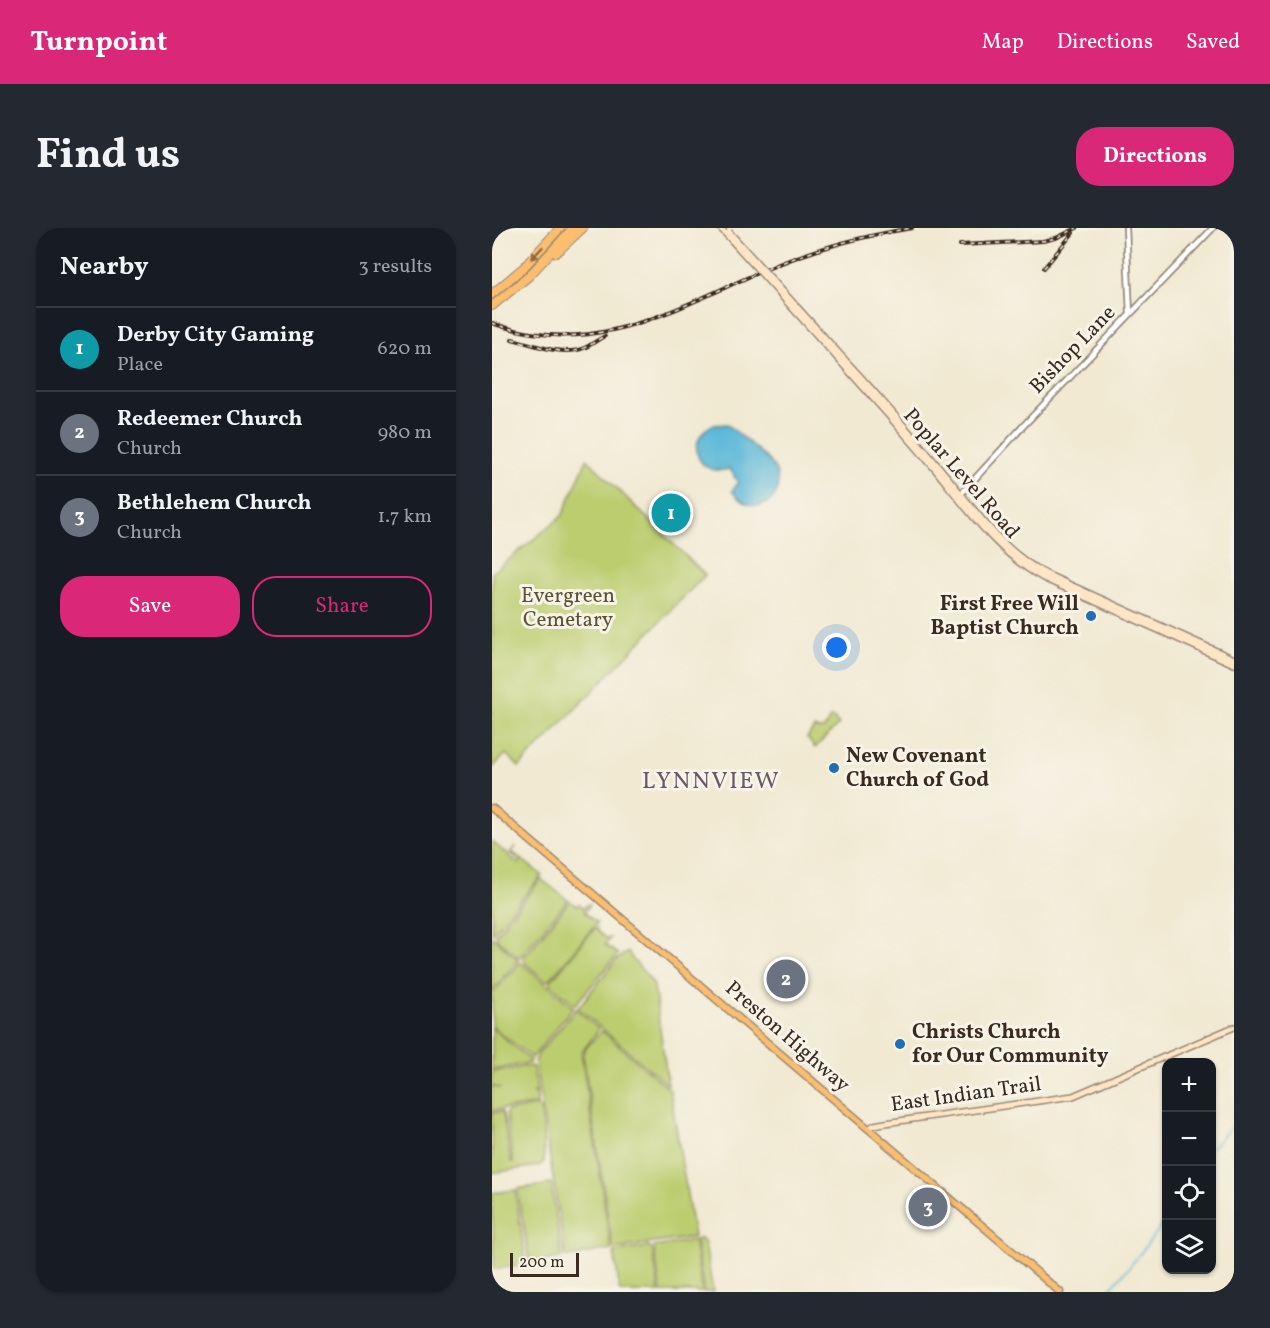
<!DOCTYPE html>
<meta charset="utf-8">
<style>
:root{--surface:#171b24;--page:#242831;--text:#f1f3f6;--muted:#9ea1a6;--line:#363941;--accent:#db2777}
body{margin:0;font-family:Vollkorn,serif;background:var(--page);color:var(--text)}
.controls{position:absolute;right:18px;bottom:18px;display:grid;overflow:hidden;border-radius:12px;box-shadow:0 2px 4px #0004}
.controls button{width:54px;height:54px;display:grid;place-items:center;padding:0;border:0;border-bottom:2px solid var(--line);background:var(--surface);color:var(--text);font:30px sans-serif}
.scale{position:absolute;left:18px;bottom:15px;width:69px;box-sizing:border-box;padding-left:6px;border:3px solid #3b2a1e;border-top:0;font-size:16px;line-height:21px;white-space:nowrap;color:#3b2a1e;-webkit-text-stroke:4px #f7f3e8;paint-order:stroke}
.you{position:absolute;left:345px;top:420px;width:21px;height:21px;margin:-15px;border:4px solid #fff;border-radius:50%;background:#1a73e8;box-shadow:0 0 0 9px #1a73e833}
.badge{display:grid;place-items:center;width:39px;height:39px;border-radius:50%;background:var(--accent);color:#fff;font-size:20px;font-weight:700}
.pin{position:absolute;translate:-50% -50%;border:3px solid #fff;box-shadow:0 2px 6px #0006}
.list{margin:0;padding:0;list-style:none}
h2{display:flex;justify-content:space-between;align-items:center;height:78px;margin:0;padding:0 24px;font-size:26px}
h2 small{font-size:20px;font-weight:400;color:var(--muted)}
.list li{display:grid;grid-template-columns:39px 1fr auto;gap:18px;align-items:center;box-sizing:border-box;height:84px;padding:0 24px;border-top:2px solid var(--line)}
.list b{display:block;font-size:22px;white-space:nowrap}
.list p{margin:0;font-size:20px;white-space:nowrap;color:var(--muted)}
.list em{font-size:20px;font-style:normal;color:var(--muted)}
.actions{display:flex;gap:12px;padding:18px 24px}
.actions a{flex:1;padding:14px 0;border:2px solid var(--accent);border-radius:24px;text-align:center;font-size:21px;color:var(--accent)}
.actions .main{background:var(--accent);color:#fff}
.icon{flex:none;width:33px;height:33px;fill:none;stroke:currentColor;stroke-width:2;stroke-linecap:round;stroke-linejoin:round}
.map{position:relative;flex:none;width:742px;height:1064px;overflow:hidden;border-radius:24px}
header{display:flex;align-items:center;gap:36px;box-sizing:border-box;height:84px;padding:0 30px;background:var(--accent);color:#fff}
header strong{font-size:28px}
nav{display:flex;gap:33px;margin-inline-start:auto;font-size:21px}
.intro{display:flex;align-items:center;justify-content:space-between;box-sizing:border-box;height:144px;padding:0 36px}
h1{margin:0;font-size:42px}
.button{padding:15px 27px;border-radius:24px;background:var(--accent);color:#fff;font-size:21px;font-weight:700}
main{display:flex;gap:36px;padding:0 36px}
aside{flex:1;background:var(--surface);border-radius:24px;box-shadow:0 2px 4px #0004}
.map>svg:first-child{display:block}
.green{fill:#bccd70;stroke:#7c7c47;stroke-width:1.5}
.water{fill:#5ab7d8;stroke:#4a707b;stroke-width:1.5}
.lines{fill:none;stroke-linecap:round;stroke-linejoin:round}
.stream{stroke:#5ab7d8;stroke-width:1.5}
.tertiary-casing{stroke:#968a78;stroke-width:8}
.secondary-casing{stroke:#968a78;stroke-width:8}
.primary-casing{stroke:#968a78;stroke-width:9}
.motorway-casing{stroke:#968a78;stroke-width:10}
.tertiary{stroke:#fff;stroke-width:4.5}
.secondary{stroke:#fee5c5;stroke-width:5}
.primary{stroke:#fcbd6e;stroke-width:6}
.motorway{stroke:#fcbd6e;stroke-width:8}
.rail-casing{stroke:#3b2a1e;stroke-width:4}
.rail{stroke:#f7f3e8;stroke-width:1.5;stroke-dasharray:4.5;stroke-linecap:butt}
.secondary-bridge-casing{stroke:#968a78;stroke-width:8;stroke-linecap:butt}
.secondary-bridge{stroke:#fee5c5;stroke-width:5}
.oneway{fill:#926c42}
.poi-dot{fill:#1f6fb2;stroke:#f7f3e8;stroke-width:2}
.labels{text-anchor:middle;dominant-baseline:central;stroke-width:6;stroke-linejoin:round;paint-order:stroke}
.street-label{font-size:21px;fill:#3b2a1e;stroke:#f7f3e8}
.park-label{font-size:21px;fill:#5b5332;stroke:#f7f3e8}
.poi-label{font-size:21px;font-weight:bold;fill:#3b2a1e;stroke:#f7f3e8;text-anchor:start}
.quarter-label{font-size:24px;letter-spacing:1.5px;fill:#6d5964;stroke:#f7f3e8}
</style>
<header>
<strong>Turnpoint</strong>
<nav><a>Map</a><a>Directions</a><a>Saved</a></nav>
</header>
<div class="intro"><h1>Find us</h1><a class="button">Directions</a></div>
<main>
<aside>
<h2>Nearby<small>3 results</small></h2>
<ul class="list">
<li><span class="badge" style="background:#0f9aa8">1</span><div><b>Derby City Gaming</b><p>Place</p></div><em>620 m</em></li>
<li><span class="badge" style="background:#6b7280">2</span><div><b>Redeemer Church</b><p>Church</p></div><em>980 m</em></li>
<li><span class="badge" style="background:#6b7280">3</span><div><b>Bethlehem Church</b><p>Church</p></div><em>1.7 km</em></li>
</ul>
<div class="actions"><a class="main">Save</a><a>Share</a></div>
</aside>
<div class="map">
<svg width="742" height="1064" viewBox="0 0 742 1064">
<rect width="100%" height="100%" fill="#f7f3e8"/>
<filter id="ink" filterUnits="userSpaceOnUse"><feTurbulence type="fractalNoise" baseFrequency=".0167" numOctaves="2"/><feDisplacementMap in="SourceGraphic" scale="12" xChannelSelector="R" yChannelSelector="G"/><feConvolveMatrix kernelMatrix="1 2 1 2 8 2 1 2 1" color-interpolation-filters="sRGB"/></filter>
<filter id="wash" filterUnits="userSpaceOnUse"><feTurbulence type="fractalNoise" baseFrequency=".008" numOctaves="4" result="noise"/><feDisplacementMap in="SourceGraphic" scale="24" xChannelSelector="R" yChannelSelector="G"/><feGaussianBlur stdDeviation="1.35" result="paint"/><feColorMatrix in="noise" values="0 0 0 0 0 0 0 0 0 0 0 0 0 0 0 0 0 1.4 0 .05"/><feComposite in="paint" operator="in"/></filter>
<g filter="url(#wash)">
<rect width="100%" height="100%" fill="#f1e9d2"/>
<path class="green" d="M95 231 213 347 27 539 14 526 0 540V345L70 288Z
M338 490H341L347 496 323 520 315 510 322 500 327 502 333 500Z
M0 613 12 624 14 623 16 627 27 636 28 631 18 625 24 618 20 624 50 647 0 706Z
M49 651 76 672 27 730 5 711 4 706Z
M78 673 85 678 87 676 91 680 96 676 98 677 92 684 105 695 58 751 54 753 33 735 31 730Z
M105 700V703L115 711 118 710 113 717 126 726 83 777 59 757 58 754 102 701Z
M0 709 26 732 0 763Z
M134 725H137C143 738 156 745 162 758L176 857 86 780 124 732Z
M28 734 81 779 40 830 0 798V766Z
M84 781 107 801 89 825 119 1021 76 1029 73 1027 43 834 46 826Z
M0 800 38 832 37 835 0 842Z
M110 803 178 862 202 1009 121 1021 91 827 93 821Z
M38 838 41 839 45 864H40L45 866V876L0 883V859L8 860 0 858V844Z
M45 878 48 880 51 900 52 934 46 938 0 945V885L10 884 11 886 19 934 21 935 14 886 16 883Z
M59 956 70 1029 38 1036 25 961Z
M23 962 34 1036 2 1041 0 965Z
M209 1010 213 1016 221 1064H212L204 1012Z
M202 1012 210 1064H169L162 1019Z
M156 1019 159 1020 161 1025 167 1064H128L122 1024Z"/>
<path class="water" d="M235 196C245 205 279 231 283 241 296 271 264 294 240 263L246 254 238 241C234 242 228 243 224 242 199 239 199 206 221 197 225 196 231 197 235 196Z"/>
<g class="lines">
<path class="stream" d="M720 920 742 896
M615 1064 640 1036 674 992"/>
</g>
</g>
<g filter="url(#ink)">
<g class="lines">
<defs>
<path id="tertiary" d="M634 0 638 86
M467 268 534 195 721 0"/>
<path id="secondary" d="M228 0 234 6
M352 131C387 168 419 206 452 245 483 282 511 325 556 347L742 431
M349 134C380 169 412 204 442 240 475 280 505 325 551 350L742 436
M377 901 382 897 393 895 581 868 742 799"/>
<path id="primary" d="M0 580 568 1064"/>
<path id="motorway" d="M64 25 91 0
M0 66 32 39 68 0
M0 78 37 48 81 0"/>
</defs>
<use href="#tertiary" class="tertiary-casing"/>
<use href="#secondary" class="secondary-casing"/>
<use href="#primary" class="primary-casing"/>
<use href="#motorway" class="motorway-casing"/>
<use href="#tertiary" class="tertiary"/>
<use href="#secondary" class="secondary"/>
<use href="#primary" class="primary"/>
<use href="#motorway" class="motorway"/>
<defs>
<path id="rail" d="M468 17 551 13 564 10 585 0
M552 40 581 5
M0 95C103 132 183 80 275 41 321 21 371 8 420 0
M20 111C42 116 70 129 92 120 100 117 106 111 113 108"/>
</defs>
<use href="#rail" class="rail-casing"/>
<use href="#rail" class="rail"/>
<defs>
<path id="secondary-bridge" d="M237 4 352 131
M234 6 349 134"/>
</defs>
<use href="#secondary-bridge" class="secondary-bridge-casing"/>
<use href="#secondary-bridge" class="secondary-bridge"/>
</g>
<defs><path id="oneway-solid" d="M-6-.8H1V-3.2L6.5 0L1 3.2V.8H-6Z" transform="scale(1.5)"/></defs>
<use class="oneway" href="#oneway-solid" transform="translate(45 25) rotate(133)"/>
</g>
<g class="poi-dot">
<circle cx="599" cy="388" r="6"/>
<circle cx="342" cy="540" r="6"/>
<circle cx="408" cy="816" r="6"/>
</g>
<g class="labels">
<g class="street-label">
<text transform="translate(581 122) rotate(-46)">Bishop Lane</text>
<text transform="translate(469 246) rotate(49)">Poplar Level Road</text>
<text transform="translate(295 809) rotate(41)">Preston Highway</text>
<text transform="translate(474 867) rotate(-8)">East Indian Trail</text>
</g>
<g class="park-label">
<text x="76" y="368">Evergreen<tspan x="76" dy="24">Cemetary</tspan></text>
</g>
<g class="poi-label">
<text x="587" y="376" text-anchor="end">First Free Will<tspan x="587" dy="24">Baptist Church</tspan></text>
<text x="354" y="528">New Covenant<tspan x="354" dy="24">Church of God</tspan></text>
<text x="420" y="804">Christs Church<tspan x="420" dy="24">for Our Community</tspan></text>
</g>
<g class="quarter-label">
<text x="219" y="554">LYNNVIEW</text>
</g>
</g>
</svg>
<div class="controls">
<button>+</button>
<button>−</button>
<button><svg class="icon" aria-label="locate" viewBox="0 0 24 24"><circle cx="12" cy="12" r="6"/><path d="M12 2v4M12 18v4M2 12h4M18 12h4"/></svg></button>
<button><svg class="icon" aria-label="layers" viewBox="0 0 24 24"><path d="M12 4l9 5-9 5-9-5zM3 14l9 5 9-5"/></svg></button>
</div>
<div class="scale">200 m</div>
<div class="you"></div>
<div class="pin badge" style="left:179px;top:285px;background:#0f9aa8">1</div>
<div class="pin badge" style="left:294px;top:751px;background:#6b7280">2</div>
<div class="pin badge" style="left:436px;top:979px;background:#6b7280">3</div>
</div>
</main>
